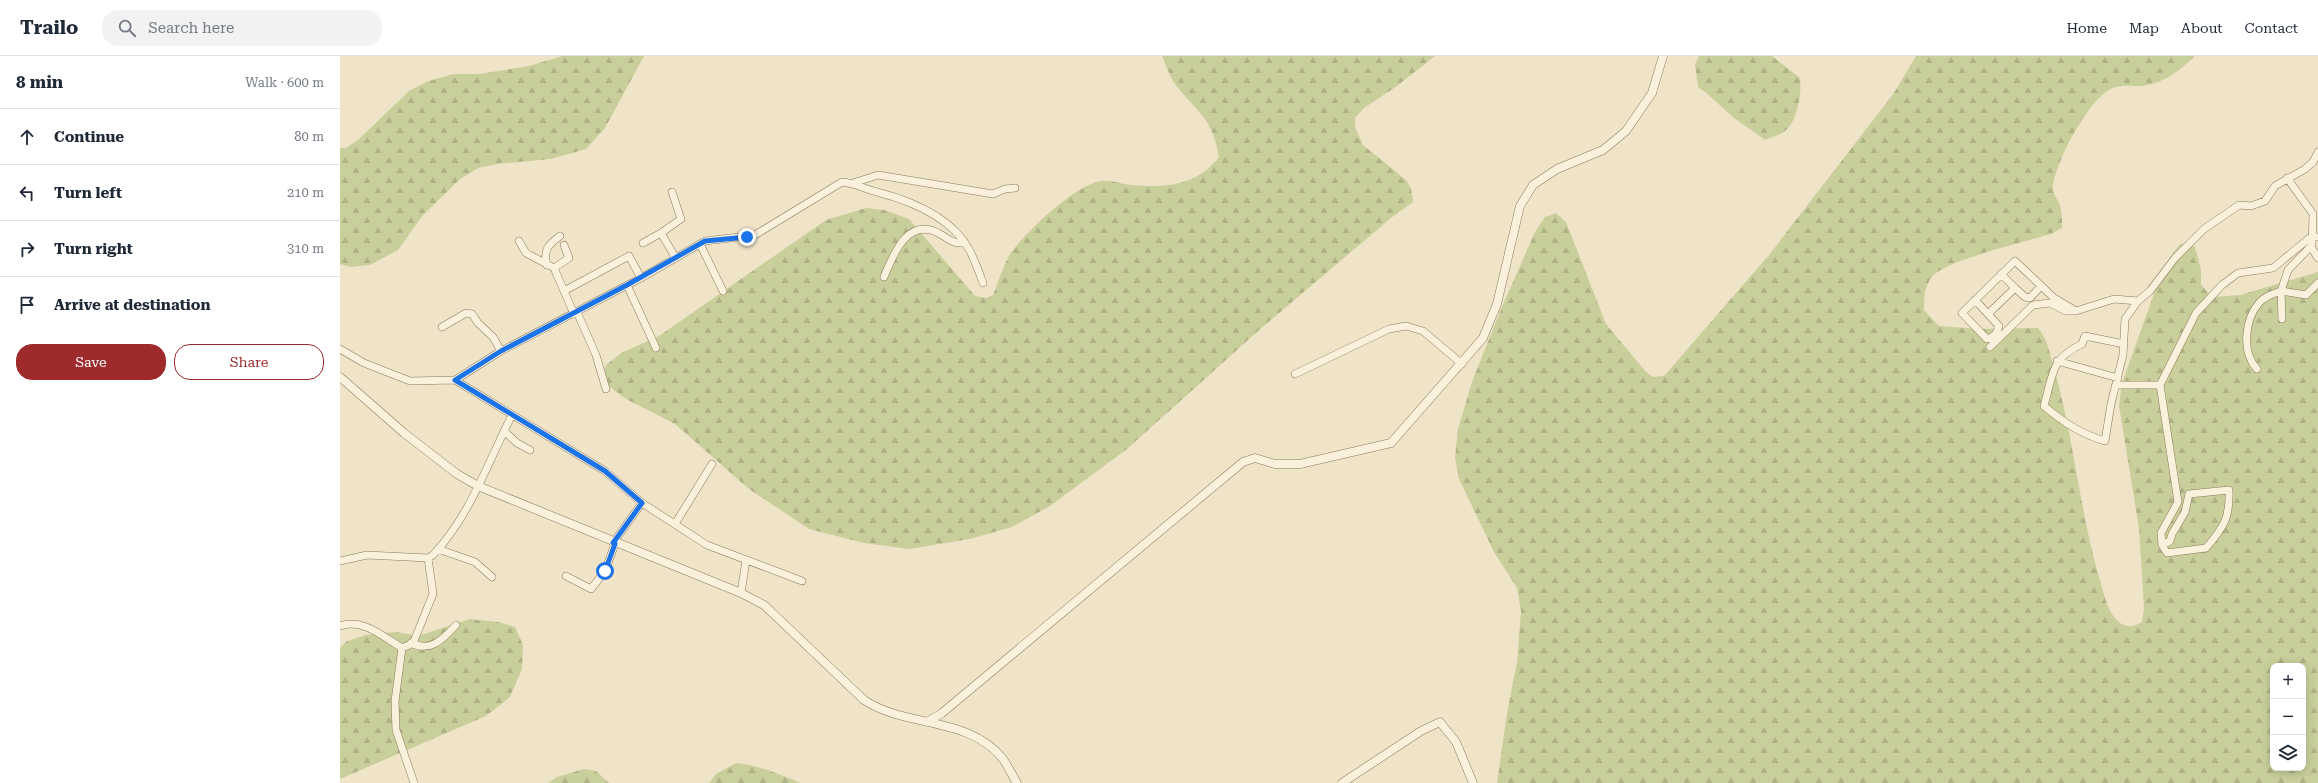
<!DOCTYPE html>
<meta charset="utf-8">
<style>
:root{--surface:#fff;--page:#f2f2f3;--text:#1f2937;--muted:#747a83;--line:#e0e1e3;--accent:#9e2a2b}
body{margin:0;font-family:"Roboto Serif",serif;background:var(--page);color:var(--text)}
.controls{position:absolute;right:12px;bottom:12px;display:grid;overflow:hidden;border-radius:8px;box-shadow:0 2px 10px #0003}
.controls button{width:36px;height:36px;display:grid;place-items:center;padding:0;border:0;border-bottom:1px solid var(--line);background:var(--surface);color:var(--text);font:20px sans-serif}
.stop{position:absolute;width:12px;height:12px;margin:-9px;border:3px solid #1a73e8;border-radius:50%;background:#fff}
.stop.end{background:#1a73e8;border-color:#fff;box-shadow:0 1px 4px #0008}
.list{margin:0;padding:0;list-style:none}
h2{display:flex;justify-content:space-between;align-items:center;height:52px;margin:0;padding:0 16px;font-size:17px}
h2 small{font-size:13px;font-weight:400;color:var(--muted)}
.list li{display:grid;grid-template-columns:26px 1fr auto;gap:12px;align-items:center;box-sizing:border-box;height:56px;padding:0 16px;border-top:1px solid var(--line)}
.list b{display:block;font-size:15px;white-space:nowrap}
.list em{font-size:13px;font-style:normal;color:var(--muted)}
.actions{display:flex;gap:8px;padding:12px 16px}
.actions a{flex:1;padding:9px 0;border:1px solid var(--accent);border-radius:16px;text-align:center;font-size:14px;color:var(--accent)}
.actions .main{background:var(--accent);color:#fff}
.icon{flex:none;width:22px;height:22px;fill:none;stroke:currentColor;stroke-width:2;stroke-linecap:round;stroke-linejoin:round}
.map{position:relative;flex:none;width:1978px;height:727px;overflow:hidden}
header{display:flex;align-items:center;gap:24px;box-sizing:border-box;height:56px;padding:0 20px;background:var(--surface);border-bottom:1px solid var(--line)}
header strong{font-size:19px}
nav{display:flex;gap:22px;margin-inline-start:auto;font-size:14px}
.search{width:280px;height:36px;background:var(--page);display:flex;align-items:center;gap:10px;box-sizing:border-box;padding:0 14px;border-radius:16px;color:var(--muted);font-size:15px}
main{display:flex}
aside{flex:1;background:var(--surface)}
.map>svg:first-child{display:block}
.forest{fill:url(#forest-firs);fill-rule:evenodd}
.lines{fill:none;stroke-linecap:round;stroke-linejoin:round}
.minor-casing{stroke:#8d765c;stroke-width:8}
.tertiary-casing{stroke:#8d765c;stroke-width:9}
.minor{stroke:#faf1dc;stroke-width:7}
.tertiary{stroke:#faf1dc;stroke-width:8}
.route{stroke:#1a73e8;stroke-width:5}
</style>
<header>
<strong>Trailo</strong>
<div class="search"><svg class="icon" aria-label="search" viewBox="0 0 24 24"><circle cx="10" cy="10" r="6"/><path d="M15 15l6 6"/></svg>Search here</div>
<nav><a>Home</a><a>Map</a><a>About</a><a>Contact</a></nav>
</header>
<main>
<aside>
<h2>8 min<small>Walk · 600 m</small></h2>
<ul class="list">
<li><svg class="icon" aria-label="ahead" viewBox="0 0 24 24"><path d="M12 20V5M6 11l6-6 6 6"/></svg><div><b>Continue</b></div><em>80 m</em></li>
<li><svg class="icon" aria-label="left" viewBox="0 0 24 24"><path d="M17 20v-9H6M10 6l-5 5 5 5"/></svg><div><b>Turn left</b></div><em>210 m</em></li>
<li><svg class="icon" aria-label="right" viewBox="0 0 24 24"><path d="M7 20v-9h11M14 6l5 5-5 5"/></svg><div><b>Turn right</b></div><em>310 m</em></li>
<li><svg class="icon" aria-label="arrive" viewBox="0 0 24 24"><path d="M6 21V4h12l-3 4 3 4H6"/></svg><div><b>Arrive at destination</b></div></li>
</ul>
<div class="actions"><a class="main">Save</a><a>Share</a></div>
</aside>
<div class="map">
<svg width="1978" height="727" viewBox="0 0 1978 727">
<defs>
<pattern id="forest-firs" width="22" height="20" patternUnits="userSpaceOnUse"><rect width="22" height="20" fill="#c9cf9b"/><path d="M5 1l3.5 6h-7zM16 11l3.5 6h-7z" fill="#aeb285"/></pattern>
</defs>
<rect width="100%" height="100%" fill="#f0e4c8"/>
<path class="forest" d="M222 0H304L265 72 246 93 211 103 158 108 138 112 119 124 83 159 58 194 30 209 10 211 0 208V92H6L19 83 69 35 89 25 113 18H139L189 10Z
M822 0H1095L1057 30 1024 52 1015 62V71L1023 89 1066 124 1071 132 1073 146 1051 162 918 275 787 393 710 450 672 471 630 483 569 493 524 487 469 473 409 433 335 368 286 343 266 328 264 319 266 309 281 297 319 280 486 164 526 152 544 154 569 163 635 240 646 242 653 239C658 227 662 213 668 202 680 180 736 128 761 125 770 124 782 128 791 129 825 132 857 130 879 101 872 60 858 58 835 28 830 21 826 9 822 0Z
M1359 0H1432L1460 22C1462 36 1458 65 1445 75 1440 79 1431 81 1425 84L1394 62 1365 36 1358 31 1355 8Z
M1576 0H1855C1840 14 1822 29 1800 30 1792 30 1784 29 1776 31 1751 36 1715 107 1713 131 1713 139 1720 146 1721 154 1722 159 1722 166 1722 172L1711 178C1688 185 1602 205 1591 222 1584 233 1584 242 1584 254L1599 270 1639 273 1698 272C1709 285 1711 303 1716 319 1734 386 1740 455 1759 521 1763 533 1766 553 1776 563 1784 572 1792 572 1802 566L1804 552 1799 472 1779 350 1782 327 1814 238 1832 198 1840 188 1849 187 1855 191 1861 213V229L1872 241 1900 239 1978 216V727H1157L1167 657 1177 606 1181 556 1177 532 1154 496 1119 423 1115 401 1118 373 1132 326 1161 253 1195 176 1205 161 1216 157 1226 166 1266 268 1306 316 1313 321 1324 320 1429 199 1554 37ZM1933 610H1963V712H1933Z
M130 563 158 566 175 571 183 589 182 613 170 641 146 660 0 723V592L7 585 26 579 56 576 78 580Z
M396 707C419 709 440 719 461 727H369L376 718Z
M244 713 256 715 269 727H208L217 721Z"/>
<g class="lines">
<defs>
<path id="minor" d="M513 127 538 119 653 138 665 133 675 132
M332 136 341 163 321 177 335 201
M179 185 186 197 214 212 234 258
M303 187 321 177
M360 188 383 235
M1971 191 1978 202
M207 209C203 194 208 189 220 180
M214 212 229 202 224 189
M544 221C553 199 568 159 600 178 609 183 612 188 624 187
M287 229 316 292
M1675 232 1685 241 1690 242 1701 230
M224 235 289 200 301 222
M1635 244 1659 270C1658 275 1654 282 1647 283L1622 257 1675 205 1714 242 1736 255
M237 256 256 299 266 333
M1648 258 1675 232 1661 218
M1942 263 1941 235 1966 239 1978 227
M102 271 126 257 132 258 138 267 153 281 161 295
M1784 288 1745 280 1742 288C1710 303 1713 319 1704 350 1723 366 1741 378 1765 385L1771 348 1783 299 1785 263 1798 245 1810 235 1835 202 1864 173 1899 149 1911 150 1925 145 1935 130 1965 113 1973 106 1978 96
M1650 291 1693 249 1710 247 1726 255H1736L1774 243 1798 245
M0 293 24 307 70 325 115 324 265 415 302 447 367 489 462 525
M1717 305 1778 322
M1917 313C1901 296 1905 263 1919 247 1925 240 1933 238 1941 235L1948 214 1972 189 1973 158 1947 122
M955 318 1049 273 1066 270 1083 275 1122 308
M115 324 161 295 301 222 365 185 415 179 502 126C515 127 525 133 537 136 572 145 612 161 630 195 635 205 639 216 643 227
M1776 329H1820
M164 375 177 387 190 394
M335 468 372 408
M273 487 302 447
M1822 489 1830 485 1832 478 1845 456 1849 438 1889 434C1890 462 1884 471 1866 492L1827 497 1822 489 1821 477 1838 446 1820 329 1856 257 1882 229 1898 217 1933 212 1972 180 1978 181
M98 493 135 506 152 521
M0 505 27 499 88 502 93 499C130 460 148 406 172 359
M226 520 251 533 265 515 275 488
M401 537 406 504
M0 570C23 562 42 580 62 592L69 589 74 585 93 538 88 502
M71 587C91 597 103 583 116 569
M62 592 55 645 56 674 74 727"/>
<path id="tertiary" d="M0 321 64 377 117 418 138 430 401 537 424 549 524 644C566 672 629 660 663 703 668 710 672 719 677 727
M587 666 602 657 903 406 915 402 935 408H960L1051 387 1143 282 1157 248 1180 150 1193 129 1217 113 1263 94 1286 75 1312 37 1323 0
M1002 727 1081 675 1100 666 1116 686 1133 727"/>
</defs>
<use href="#minor" class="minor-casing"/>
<use href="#tertiary" class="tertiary-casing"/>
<use href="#minor" class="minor"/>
<use href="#tertiary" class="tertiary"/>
</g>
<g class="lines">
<path class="route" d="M265 515 275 488 273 487 302 447 265 415 115 324 161 295 287 229 365 185 407 181"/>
</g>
</svg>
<div class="controls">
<button>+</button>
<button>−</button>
<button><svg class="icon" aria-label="layers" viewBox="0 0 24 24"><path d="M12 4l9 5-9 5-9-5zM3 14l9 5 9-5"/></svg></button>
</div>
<div class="stop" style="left:265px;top:515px"></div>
<div class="stop end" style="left:407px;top:181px"></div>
</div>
</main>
